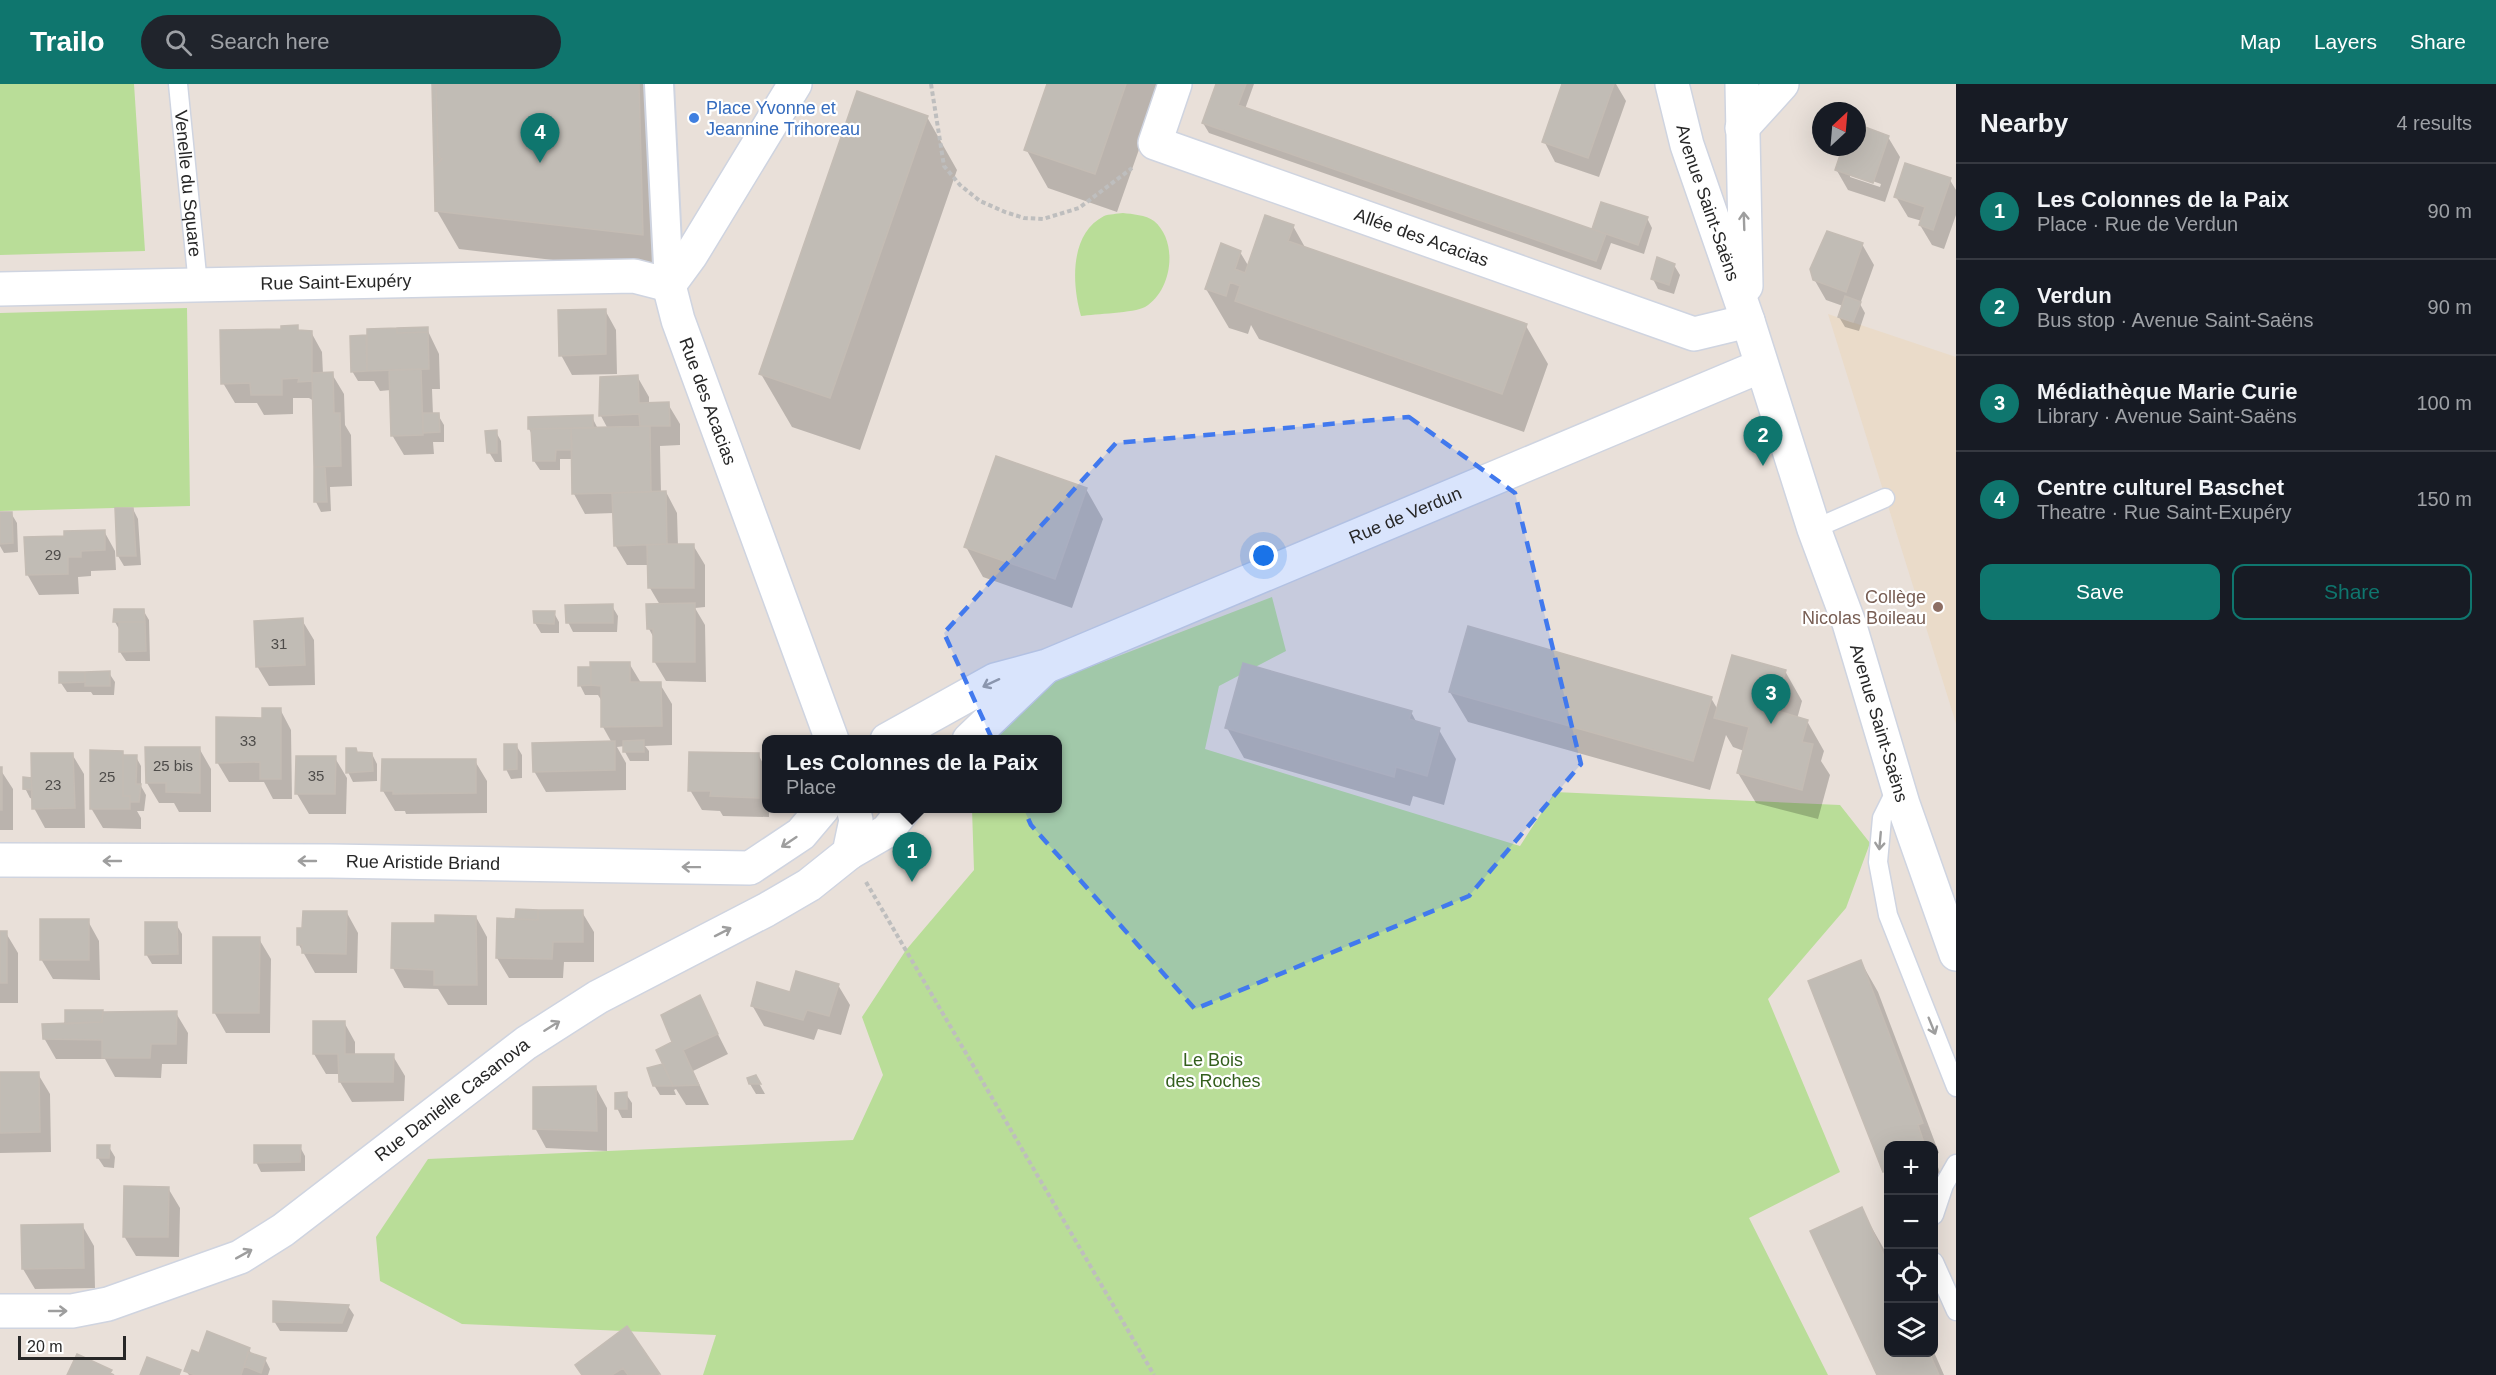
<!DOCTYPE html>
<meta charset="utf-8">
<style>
:root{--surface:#171b24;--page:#20242c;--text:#f1f3f6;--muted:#9ea1a6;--line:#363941;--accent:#0f766e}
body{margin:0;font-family:Helvetica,sans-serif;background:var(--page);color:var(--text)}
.controls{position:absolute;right:18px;bottom:18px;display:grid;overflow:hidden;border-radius:12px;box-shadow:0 6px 24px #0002}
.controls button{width:54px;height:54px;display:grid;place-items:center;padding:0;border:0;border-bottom:2px solid var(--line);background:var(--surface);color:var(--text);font:30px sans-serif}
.compass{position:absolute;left:1812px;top:18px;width:54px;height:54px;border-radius:50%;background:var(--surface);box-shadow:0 6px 24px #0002;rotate:26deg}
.scale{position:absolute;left:18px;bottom:15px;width:108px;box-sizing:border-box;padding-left:6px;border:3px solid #272727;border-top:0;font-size:16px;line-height:21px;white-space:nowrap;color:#272727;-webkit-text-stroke:4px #fff;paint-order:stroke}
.you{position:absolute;left:1264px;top:472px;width:21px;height:21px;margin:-15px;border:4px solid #fff;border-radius:50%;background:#1a73e8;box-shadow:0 0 0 9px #1a73e833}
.badge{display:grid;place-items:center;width:39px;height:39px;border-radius:50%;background:var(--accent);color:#fff;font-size:20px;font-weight:700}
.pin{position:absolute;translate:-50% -50px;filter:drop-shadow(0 2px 3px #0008)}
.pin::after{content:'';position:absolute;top:32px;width:21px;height:18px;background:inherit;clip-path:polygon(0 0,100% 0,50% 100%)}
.popup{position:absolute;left:762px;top:651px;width:300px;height:78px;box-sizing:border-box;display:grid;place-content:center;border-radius:12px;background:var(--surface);filter:drop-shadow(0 2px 4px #0005);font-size:20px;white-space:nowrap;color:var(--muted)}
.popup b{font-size:22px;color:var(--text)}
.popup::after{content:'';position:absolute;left:50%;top:100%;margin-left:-12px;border:12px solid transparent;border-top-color:var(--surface)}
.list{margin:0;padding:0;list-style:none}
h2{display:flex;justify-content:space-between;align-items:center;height:78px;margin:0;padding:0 24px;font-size:26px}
h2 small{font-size:20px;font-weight:400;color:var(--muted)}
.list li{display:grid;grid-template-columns:39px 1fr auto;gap:18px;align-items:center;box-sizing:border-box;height:96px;padding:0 24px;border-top:2px solid var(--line)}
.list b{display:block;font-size:22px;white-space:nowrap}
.list p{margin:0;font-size:20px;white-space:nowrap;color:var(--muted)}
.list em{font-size:20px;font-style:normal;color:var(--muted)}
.actions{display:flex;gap:12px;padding:18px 24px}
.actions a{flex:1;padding:14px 0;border:2px solid var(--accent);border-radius:12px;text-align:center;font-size:21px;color:var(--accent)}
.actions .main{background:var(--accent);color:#fff}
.icon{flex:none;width:33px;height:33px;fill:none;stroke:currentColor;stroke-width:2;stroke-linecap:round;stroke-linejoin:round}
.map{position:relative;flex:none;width:1956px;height:1291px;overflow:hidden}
header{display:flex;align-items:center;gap:36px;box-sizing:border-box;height:84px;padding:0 30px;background:var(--accent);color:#fff}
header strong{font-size:28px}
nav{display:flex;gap:33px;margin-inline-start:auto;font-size:21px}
.search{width:420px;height:54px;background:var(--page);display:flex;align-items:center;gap:15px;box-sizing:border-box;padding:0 21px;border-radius:33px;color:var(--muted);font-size:22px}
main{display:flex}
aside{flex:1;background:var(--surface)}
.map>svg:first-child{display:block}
.education{fill:#eadbc9}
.green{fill:#b9dd98}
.shadow{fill:#0003;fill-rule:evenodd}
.building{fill:#c1bcb5;stroke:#c4bcb4;stroke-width:1.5}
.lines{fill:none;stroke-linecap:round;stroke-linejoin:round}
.service-casing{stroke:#cfd4e0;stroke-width:21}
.pedestrian-casing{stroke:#cfd4e0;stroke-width:32}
.minor-casing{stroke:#cfd4e0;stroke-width:36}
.tertiary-casing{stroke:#cfd4e0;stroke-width:36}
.path{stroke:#bebebe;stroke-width:4;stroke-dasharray:4.5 3;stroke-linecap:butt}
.service{stroke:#fff;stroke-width:18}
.pedestrian{stroke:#fff;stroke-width:28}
.minor{stroke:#fff;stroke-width:33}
.tertiary{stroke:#fff;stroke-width:33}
.oneway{stroke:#9e9e9e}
.marked{fill:#4179ee;fill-opacity:0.2;stroke:#4179ee;stroke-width:4.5;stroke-dasharray:12 8;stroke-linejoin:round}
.shop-dot{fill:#3f7fe0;stroke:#fff;stroke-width:2}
.education-dot{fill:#8d6e63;stroke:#fff;stroke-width:2}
.labels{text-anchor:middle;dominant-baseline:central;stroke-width:4.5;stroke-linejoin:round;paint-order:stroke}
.number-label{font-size:15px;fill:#4e4c4a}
.shop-label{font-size:18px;fill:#366cbe;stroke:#fff;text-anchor:start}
.street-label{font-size:18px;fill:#272727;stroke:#fff}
.education-label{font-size:18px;fill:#785e54;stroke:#fff;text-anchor:end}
.park-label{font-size:18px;fill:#335f1d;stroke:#fff}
</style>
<header>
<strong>Trailo</strong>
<div class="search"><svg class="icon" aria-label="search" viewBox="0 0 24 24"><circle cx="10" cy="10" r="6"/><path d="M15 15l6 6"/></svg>Search here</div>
<nav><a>Map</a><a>Layers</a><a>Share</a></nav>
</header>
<main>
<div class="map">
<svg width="1956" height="1291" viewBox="0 0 1956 1291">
<rect width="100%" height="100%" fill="#e9e0d9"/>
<path class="education" d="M1828 230 1956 273V640L1954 633Z"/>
<path class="green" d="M0 0H134L145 167 0 171Z
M1123 129C1132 130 1146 131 1154 137 1179 158 1172 207 1145 223 1134 229 1095 230 1081 232 1072 201 1069 150 1104 132 1109 130 1117 130 1123 129Z
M187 224 190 422 0 427V229Z
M1272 513 1286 567 1219 602 1205 665 1520 762 1555 708 1840 721 1870 759 1846 824 1768 915 1840 1088 1749 1134 1828 1291H703L716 1251 462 1240 380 1197 376 1153 428 1075 853 1056 883 991 862 933 906 866 974 786 972 725 1058 724V656L990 655 1043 601Z"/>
<path class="shadow" d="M433 0H646L665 189 459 165 437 127Z
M1049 0H1162L1117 128 1048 104 1026 65Z
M1217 0H1254L1245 25 1593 147 1602 120 1647 134 1652 144 1644 170 1611 159 1601 186 1209 49 1203 39Z
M1563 0H1616L1626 17 1599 93 1555 78 1544 57Z
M927 33 957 86 860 366 792 343 761 290Z
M1857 42 1888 53 1900 73 1885 118 1848 106 1836 85 1840 74 1837 68 1839 63H1857ZM1850 89 1881 100 1880 103 1850 93Z
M1950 96 1956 106V131L1944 165 1932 161 1920 141 1922 137 1908 133 1896 113Z
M1293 142 1306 165 1526 242 1548 280 1524 348 1259 255 1251 241 1248 250 1229 244 1206 205 1240 168 1249 183Z
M1862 160 1874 181 1860 220 1865 229 1859 247 1845 243 1839 233 1843 222 1826 216 1814 195Z
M1674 181 1680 191 1674 210 1658 205 1653 195Z
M605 226 616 246 617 290 572 291 561 271Z
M297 243 300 248H311L322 268 323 290H332L344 310 345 341 351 351 352 402 330 403 331 427 321 428 316 418 314 317 309 314H293V330L264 331 257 319H235L223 299 282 246Z
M427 245 439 270 440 305H432L433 331H438L444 341V358H433L434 370 404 371 392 351 391 306 380 307 374 297H358L352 287 365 253 368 258Z
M637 292 649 313V320H668L680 340V361L660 362 661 409 666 408 677 429 678 462 693 461 705 481V523L695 524 705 541 706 598 666 597 654 577V554L649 545 660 521 650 504 649 481H627L615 461 614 429 585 430 574 410 573 375H560V386H540L534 377 533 352 529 345 592 333 598 345H608L601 332V294Z
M496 348 501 357 502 378H495L489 368Z
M1086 405 1103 435 1072 524 983 493 966 463Z
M133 425 138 435 141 481 124 482 118 472Z
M11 429 17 439 18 468 4 469 0 462V430Z
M104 447 115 467 116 486 91 487V492L78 493 79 510 39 511 27 490 65 453Z
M612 522 618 532 617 548H573L568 538Z
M143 526 149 536 150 577H126L120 568V547L115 538Z
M554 529 559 538V549H541L535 539Z
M302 536 314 556 315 601 269 602 257 582Z
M629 579 641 599 660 600 672 620V661L645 662 649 667V677H630L625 668V662L617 663 626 679V706L546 708 534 687 612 659 603 643V619L598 611H585L580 601Z
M1785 587 1802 617 1797 635 1807 637 1824 667 1821 677 1830 691 1818 735 1756 719 1738 689 1744 667 1733 663 1726 651 1710 706 1468 638 1450 608 1711 614 1718 626Z
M109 589 115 598 114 611H93L91 608H67L61 599Z
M280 625 291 646 292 715H273L264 698H229L217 678Z
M1411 628 1417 639 1439 646 1456 675 1444 721 1413 712 1410 722 1244 674 1227 644Z
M516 661 522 671V694L511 695 506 685Z
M199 664 211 685V728H179L174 719H159L147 699Z
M356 665 358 670H372L377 680V697L353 698 348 688Z
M122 668 125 673H136L141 682V702L146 711 144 727H137L141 734V745L103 744 91 724Z
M72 670 84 690 85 744H45L34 724 33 715 30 714 25 704 24 695H33Z
M758 670 766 685V724H769V733L723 732 720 727 702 726 690 706Z
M335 674 347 694 346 730H309L297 710Z
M475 677 487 697V729L406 730 405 727H395L383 707Z
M0 685 13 705V746H0Z
M582 828 594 848V878H564L563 894H509L497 874 517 837Z
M347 829 358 849 357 889H315L299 861Z
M476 833 487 853V921H448L438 905 404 904 393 884 436 841Z
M88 837 99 857 100 896 53 895 41 875Z
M176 840 182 850V880H152L146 870Z
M0 849H6L18 869V919H0Z
M259 855 271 875 270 949H226L214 928Z
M1861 878 1878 908 1939 1069 1934 1071 1944 1101 1934 1105V1062H1888V1095L1884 1087Z
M838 901 850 921 841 951 818 945 814 956 764 942 752 921 791 910Z
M699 913 728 970 693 987 709 1021H686L676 1005 674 1006 676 1011H660L654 1001 674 958Z
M102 927 103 929H176L188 949 187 980H162L161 994 115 993 105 975H56L44 954 66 941Z
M344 938 355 958V972H393L405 992 404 1017 352 1018 340 998V990H326L314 970Z
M0 990H38L50 1010 51 1068 0 1069Z
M755 992 765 1010H756L750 1000Z
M596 1004 607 1024V1067L546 1064 535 1044Z
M626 1010 632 1019V1034H622L617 1024Z
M109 1063 115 1073 114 1084 104 1083 98 1074Z
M300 1063 305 1072V1087L261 1088 256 1078Z
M168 1104 180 1124 179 1173 136 1172 124 1152Z
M1861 1125 1888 1172V1268H1934L1944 1291H1879Z
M82 1141 94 1162 95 1204 35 1205 23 1185Z
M348 1222 354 1231 347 1248 280 1247 274 1237Z
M626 1244 659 1291H582Z
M249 1265 252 1271 265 1275 270 1285 268 1291H189L186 1287 200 1271Z"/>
<path class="building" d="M432 0H436L438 72 442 75 434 83Z
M436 0H639L643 151 435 127 434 83 442 75 438 72Z
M1047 0H1126L1095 90 1024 66Z
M1216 0H1246L1238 21 1606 150 1596 177 1202 39Z
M1562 0H1614L1588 74 1542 58Z
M857 7 928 32 830 314 759 290Z
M1857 40 1889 52 1873 99 1835 86 1840 71 1835 68 1837 63H1857Z
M1905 79 1951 94 1933 146 1919 141 1925 123 1894 113Z
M1601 118 1648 133 1638 161 1592 145Z
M1265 131 1294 141 1288 157 1527 240 1502 310 1235 217 1240 202 1230 198 1226 212 1205 205 1221 159 1241 167 1235 185 1245 189Z
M1827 147 1863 159 1846 208 1813 196 1810 185Z
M1657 173 1675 180 1669 201 1651 195Z
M1845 212 1861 218 1853 238 1838 233Z
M606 225V270L559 272 558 226Z
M298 241V246L312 247V297L298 298 299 294 282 295V311H251L250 299 221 300 220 246 281 245V242Z
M428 243V248L397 249V244Z
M397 244V249L428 248 429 285 367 287V245Z
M366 251 367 287 351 288 350 252Z
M421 285 423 351 391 352 389 286Z
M333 288 334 329H340L341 382 314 383 312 289Z
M638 291 639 319 669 318 670 342H640L639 330 599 332 600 293Z
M423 329H439L440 348 423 349Z
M593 331V344L528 345V333Z
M650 342 651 408 572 410 571 344Z
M571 344 572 366H556L555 377H533L531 345Z
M497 346V369H487L485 347Z
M996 372 1087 404 1055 495 964 463Z
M314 383H325L327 418H314Z
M666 407 667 460 614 462 612 409Z
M115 424H133L136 472H117Z
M0 428H12L13 459 0 460Z
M105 446V466L81 467V473H68V490L26 491 24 453 64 452V447Z
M667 460H694V504H648L647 461Z
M695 519V578H653V545H647L646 520Z
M613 520V539H566L565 521Z
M114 525H144L145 538H113Z
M533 527H555L554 540 534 539Z
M303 534 305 581 256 583 254 537Z
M119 538H145L146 567 119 568Z
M1468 542 1712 613 1693 677 1449 608Z
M1732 571 1786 586 1775 626 1808 636 1802 658 1813 660 1802 706 1737 689 1749 643 1714 634Z
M590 578H630V598H661L662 642 601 643V602L591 601Z
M1243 579 1412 627 1409 635 1440 644 1427 692 1396 683 1394 693 1225 644Z
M578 583H591V601L578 602Z
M110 587V602H85V588Z
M59 588H85V598L59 599Z
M262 624H281V695H260V678L216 679V633L262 634Z
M644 656V668H623V657Z
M615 657V686L533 688 532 659Z
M504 660H517V685L504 686Z
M145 663H200V709L166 708V699H146Z
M346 664H356L357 668 372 669 373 687 346 689Z
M90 666 123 667V712H130V725H90Z
M689 668 759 669V714L710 712 711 707H688Z
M31 669H73L75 724 32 725Z
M123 671H137L136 700H141L139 718H130V712H123Z
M296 672H336L335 710H295Z
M382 675H476V709L393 710V707H381Z
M0 683H2V726H0Z
M23 693 31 694 32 706 23 705Z
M516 825 538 826V836L515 835Z
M538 826H583V858H553L552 875 496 874 497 834 538 836Z
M303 827H347L346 870 302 869V861H297V844H302Z
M435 831 476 832 477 901H434V886L391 884 392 839H435Z
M40 835H89V876H40Z
M145 838H177L178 870 145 871Z
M0 847H7V899H0Z
M213 853H260L259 929H213Z
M1861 876 1923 1039 1918 1041 1925 1062H1888V1086L1883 1088 1808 897Z
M796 887 839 900 829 932 807 926 803 936 751 922 757 898 790 908Z
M700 911 718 950 683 966 699 1001 673 1002 656 966 672 958 661 931Z
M65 926H103L102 938 65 940Z
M177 927 176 960H151L150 974H102V956L43 955 42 940 102 938 103 928Z
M313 937H345V970H394L393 998H339L338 970H313Z
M663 980 673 1002H653L647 984Z
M0 988H39L40 1048 0 1049Z
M756 991 761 1000H749L747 994Z
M596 1002 597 1047 533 1045V1003Z
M627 1008V1025H615V1009Z
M97 1061H110L109 1074H97Z
M254 1061H301L300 1078 254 1079Z
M124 1102 169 1103 168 1153H123Z
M1862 1123 1888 1181V1268H1929L1939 1291H1877L1810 1147Z
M83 1140 84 1184 22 1185 21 1141Z
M273 1217 349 1221 342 1239 273 1238Z
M627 1242 660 1290 628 1291 623 1284 612 1291H582L575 1281Z
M207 1247 250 1264 241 1291H195L184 1287 192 1266 199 1269Z
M248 1268 266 1274 261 1289 244 1282Z
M77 1270 112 1286 110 1289 114 1291H67Z
M147 1273 181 1286 179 1291H140Z"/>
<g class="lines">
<defs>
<g id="service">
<path id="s1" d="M178 0 198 201"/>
<path d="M1814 445 1885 414"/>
<path d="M1897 704 1882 734 1878 778 1888 831 1956 1003"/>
<path d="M1934 1131 1944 1101 1956 1080"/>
<path d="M1934 1178 1956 1227"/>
</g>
<path id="pedestrian" d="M659 0 669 201"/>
<g id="minor">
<path id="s2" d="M795 0 691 171 669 201 678 236 832 656"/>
<path id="s3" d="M1175 0 1155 59 1694 250 1748 237"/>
<path id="s4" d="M0 205 634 192 669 201"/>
<path id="s5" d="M887 656 995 596 1047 582 1761 282"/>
<path d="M969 656 1043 585"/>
<path d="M849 769 887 747 905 724"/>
<path id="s6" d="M0 776 330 777 750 784 801 750 823 724"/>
<path id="s7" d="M0 1227H72L108 1220 240 1173 283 1146 526 959 598 913 766 826 809 801 849 769 856 736 853 724"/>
</g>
<g id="tertiary">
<path id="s8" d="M1672 0 1687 61 1748 237 1814 445 1849 539 1903 720 1956 870"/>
<path d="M1742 0 1746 202"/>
<path d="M1742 44 1782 0"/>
</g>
</defs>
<use href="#service" class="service-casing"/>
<use href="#pedestrian" class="pedestrian-casing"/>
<use href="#minor" class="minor-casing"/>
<use href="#tertiary" class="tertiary-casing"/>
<path class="path" d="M931 0 944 82 960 101 980 117 1005 128 1024 134 1043 135 1079 124 1132 84
M866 798 1154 1291"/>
<use href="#service" class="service"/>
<use href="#pedestrian" class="pedestrian"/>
<use href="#minor" class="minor"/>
<use href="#tertiary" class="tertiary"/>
</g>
<defs><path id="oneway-shaft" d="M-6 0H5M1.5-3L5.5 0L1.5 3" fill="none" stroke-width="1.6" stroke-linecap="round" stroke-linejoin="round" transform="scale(1.5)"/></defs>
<g class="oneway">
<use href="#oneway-shaft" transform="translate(1744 137) rotate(-92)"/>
<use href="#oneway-shaft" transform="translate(991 599) rotate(155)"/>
<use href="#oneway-shaft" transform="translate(1880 757) rotate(95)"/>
<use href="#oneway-shaft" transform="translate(789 758) rotate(146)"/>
<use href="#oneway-shaft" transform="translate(112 777) rotate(-180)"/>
<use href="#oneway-shaft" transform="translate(307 777) rotate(-180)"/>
<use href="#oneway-shaft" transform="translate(691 783) rotate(-179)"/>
<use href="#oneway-shaft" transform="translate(723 848) rotate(-27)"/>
<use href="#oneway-shaft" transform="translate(552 942) rotate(-32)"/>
<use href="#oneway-shaft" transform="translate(1932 942) rotate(68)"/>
<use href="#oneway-shaft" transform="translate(244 1170) rotate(-29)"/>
<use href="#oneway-shaft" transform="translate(58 1227)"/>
</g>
<path class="marked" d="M1409 333 1515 409 1581 680 1469 812 1195 925 1031 741 944 549 1116 359Z"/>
<circle class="shop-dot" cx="694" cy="34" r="6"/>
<circle class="education-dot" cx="1938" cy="523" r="6"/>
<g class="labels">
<g class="number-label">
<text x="53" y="470">29</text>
<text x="279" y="559">31</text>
<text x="248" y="656">33</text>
<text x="173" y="681">25 bis</text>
<text x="316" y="691">35</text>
<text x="107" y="692">25</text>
<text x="53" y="700">23</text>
</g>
<g class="shop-label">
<text x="706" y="24">Place Yvonne et<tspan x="706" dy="21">Jeannine Trihoreau</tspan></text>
</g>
<g class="street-label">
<text stroke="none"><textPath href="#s1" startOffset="100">Venelle du Square</textPath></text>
<text stroke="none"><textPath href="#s8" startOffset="124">Avenue Saint-Saëns</textPath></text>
<text stroke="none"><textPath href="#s3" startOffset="345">Allée des Acacias</textPath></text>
<text stroke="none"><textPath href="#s4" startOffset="336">Rue Saint-Exupéry</textPath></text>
<text stroke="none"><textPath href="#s2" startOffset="360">Rue des Acacias</textPath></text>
<text stroke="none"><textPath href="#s5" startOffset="566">Rue de Verdun</textPath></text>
<text stroke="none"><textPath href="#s8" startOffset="672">Avenue Saint-Saëns</textPath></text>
<text stroke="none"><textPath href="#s6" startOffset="423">Rue Aristide Briand</textPath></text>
<text stroke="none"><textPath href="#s7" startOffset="513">Rue Danielle Casanova</textPath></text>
</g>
<g class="education-label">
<text x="1926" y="513">Collège<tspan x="1926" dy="21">Nicolas Boileau</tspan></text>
</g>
<g class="park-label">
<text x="1213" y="976">Le Bois<tspan x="1213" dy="21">des Roches</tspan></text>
</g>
</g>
</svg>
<div class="controls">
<button>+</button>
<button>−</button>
<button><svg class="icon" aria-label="locate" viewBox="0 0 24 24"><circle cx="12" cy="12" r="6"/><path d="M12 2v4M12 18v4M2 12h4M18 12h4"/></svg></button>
<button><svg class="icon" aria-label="layers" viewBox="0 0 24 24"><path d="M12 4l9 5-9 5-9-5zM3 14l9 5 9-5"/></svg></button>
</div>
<svg class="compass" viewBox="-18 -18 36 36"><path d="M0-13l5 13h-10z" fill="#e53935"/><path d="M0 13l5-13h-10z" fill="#9ea1a6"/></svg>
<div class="scale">20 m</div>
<div class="you"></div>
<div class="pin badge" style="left:912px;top:798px">1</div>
<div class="popup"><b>Les Colonnes de la Paix</b>Place</div>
<div class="pin badge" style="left:1763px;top:382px">2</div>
<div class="pin badge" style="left:1771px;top:640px">3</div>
<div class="pin badge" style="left:540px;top:79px">4</div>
</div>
<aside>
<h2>Nearby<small>4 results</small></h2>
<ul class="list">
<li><span class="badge">1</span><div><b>Les Colonnes de la Paix</b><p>Place · Rue de Verdun</p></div><em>90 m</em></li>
<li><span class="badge">2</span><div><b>Verdun</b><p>Bus stop · Avenue Saint-Saëns</p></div><em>90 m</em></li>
<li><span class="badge">3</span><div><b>Médiathèque Marie Curie</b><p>Library · Avenue Saint-Saëns</p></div><em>100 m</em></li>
<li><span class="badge">4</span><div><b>Centre culturel Baschet</b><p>Theatre · Rue Saint-Exupéry</p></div><em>150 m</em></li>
</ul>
<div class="actions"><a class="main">Save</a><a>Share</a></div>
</aside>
</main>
